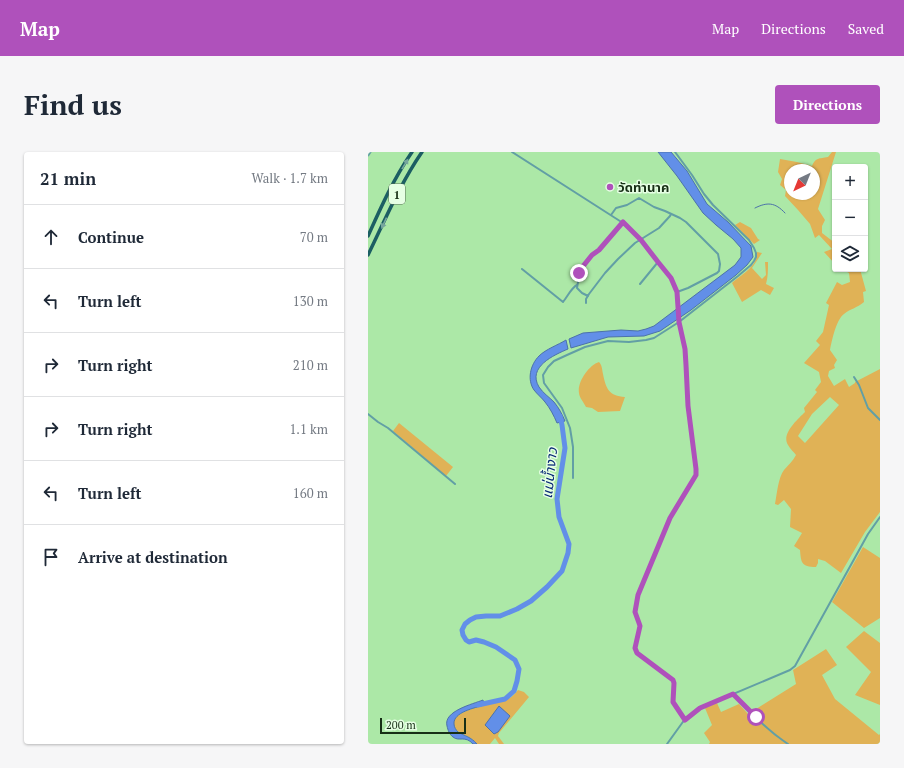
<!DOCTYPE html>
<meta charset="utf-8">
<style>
:root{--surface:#fff;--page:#f6f6f7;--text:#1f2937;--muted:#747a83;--line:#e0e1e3;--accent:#af51bb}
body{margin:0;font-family:"PT Serif","Noto Sans Thai",serif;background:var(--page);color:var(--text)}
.controls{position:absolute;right:12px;top:12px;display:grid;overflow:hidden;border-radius:4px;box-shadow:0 1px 3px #0004}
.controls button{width:36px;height:36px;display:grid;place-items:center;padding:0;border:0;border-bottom:1px solid var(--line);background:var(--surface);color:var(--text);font:20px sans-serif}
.compass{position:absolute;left:416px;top:12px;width:36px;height:36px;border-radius:50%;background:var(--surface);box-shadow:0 1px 3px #0004;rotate:223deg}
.scale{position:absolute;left:12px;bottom:10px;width:86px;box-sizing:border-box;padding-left:4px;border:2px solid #172f16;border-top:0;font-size:11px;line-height:14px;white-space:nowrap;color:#172f16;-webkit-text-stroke:3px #e6ffe4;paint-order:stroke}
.stop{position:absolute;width:12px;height:12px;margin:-9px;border:3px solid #af51bb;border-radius:50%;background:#fff}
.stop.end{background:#af51bb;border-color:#fff;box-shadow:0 1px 4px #0008}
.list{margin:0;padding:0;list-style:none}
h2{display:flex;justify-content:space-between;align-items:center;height:52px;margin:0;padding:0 16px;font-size:17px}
h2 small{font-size:13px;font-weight:400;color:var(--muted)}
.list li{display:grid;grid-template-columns:26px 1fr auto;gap:12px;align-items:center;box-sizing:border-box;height:64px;padding:0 16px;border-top:1px solid var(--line)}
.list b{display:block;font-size:15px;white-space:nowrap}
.list em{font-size:13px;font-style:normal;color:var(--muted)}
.icon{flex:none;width:22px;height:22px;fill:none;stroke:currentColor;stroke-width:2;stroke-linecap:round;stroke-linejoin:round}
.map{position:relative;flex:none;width:512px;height:592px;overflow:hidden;border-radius:4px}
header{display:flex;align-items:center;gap:24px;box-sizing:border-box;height:56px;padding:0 20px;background:var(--accent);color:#fff}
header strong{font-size:19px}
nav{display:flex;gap:22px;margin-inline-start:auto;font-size:14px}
.intro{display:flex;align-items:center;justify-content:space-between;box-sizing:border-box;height:96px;padding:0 24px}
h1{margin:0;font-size:28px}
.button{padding:10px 18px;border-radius:4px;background:var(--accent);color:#fff;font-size:14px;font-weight:700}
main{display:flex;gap:24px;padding:0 24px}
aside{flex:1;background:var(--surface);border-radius:4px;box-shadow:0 1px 3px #0004}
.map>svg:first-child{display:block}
.green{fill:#e0b256;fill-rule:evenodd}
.water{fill:#628fe8;stroke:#4c72a9}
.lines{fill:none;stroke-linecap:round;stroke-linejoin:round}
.stream{stroke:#4c72a9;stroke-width:1}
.river{stroke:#628fe8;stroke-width:5}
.minor{stroke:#629fa5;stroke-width:2}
.tertiary{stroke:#629fa5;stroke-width:3}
.trunk{stroke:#1c5e63;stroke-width:3.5}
.oneway{fill:#77a69d}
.route{stroke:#af51bb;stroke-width:5}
.poi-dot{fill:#af51bb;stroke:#e6ffe4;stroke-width:1.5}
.labels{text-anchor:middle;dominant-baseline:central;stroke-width:3;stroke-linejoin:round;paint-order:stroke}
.shield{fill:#e6ffe4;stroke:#556d54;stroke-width:1}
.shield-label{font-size:12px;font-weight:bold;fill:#172f16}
.poi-label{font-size:13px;font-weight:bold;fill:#172f16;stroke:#e6ffe4;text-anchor:start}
.water-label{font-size:14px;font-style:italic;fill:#062875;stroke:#e6ffe4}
</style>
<header>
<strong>Map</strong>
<nav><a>Map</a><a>Directions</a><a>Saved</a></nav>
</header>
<div class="intro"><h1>Find us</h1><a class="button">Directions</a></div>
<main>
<aside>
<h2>21 min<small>Walk · 1.7 km</small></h2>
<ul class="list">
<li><svg class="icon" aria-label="ahead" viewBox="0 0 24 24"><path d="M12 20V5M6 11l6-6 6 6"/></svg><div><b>Continue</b></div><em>70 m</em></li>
<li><svg class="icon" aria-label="left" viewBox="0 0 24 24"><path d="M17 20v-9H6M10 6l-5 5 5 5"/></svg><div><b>Turn left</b></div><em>130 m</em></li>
<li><svg class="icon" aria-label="right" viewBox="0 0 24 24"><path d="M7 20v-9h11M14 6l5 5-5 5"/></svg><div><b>Turn right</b></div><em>210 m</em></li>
<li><svg class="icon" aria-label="right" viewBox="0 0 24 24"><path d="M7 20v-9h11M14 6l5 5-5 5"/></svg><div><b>Turn right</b></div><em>1.1 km</em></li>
<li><svg class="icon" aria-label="left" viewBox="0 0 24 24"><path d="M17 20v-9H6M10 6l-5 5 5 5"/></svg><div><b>Turn left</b></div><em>160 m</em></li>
<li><svg class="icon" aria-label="arrive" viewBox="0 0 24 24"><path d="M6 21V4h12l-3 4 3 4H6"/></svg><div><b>Arrive at destination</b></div></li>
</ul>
</aside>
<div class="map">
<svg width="512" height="592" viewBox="0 0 512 592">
<rect width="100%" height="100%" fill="#ace8a7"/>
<path class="green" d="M464 0H468L450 57 457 68 454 74V81L467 91V112L456 100 464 97 451 83 447 86 442 72 430 58 417 44 418 38 412 33 414 27 410 20 412 7 429 10 444 14C448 5 451 7 460 5ZM422 18H446V42H422Z
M372 70 383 76 390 87 392 88 386 92 367 73Z
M389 100 394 101 384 116 394 127 398 123 397 110H400C400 118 400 125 398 132L406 136 402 143 393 138 374 150 364 131C373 123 390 114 389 100Z
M474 117H492L498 139 495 140 496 150C489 156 482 157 476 162 468 168 464 188 462 198L469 208 466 213 467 216 461 219 460 224 466 234 477 227 481 235 487 231V230L512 217V360L497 380 473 421 457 409 450 407V411L448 415C433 415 433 410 432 398L426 394 434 381 422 375 423 357 416 348 410 353 407 352C409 342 410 326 416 318 420 313 425 309 428 303 426 300 422 297 420 293 413 282 429 268 437 260L436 256 449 240 447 238 453 230 451 220 436 211 452 193 448 189 455 180 461 153 458 151 469 130 474 133 482 130 481 121ZM462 245 471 253 437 291 430 284 444 262Z
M231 210C234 213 234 217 235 222 238 237 241 244 257 245L252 259 230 260 224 256 218 255C216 251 211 245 211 241 209 230 221 213 231 210Z
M31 271 85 315 78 324 25 279Z
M495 395 512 406V466L496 476 464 450Z
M496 479 512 491V553L487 543 503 520 478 495Z
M458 497 469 513 454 523 467 547 511 583 512 582V592H341L342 590 336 581 344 573 337 556 349 551 353 560 371 552 380 562 428 532 425 518Z
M150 538 156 540 161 545 131 581 130 584 136 592H131L127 586 122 592H109C107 590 105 587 102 586 97 582 90 581 87 576 76 558 128 552 138 548 143 546 146 543 150 538Z"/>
<path class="water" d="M290 0H303L319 19 339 52 360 70 383 94 385 105 379 113 368 123 323 158 292 179 276 184 240 185 203 196 201 187 215 181 253 178 270 179 278 177 286 174 367 113 373 105V96L365 87 348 73 335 61 309 24Z
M198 188 200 197C186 203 159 215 171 235 175 241 181 245 186 250 191 256 194 262 197 269L189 271C186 264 182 256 177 250 174 246 169 242 166 238 159 228 162 213 171 204 178 197 190 193 198 188Z
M115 548 116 553C107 556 85 560 86 572 86 575 88 578 90 580 97 584 103 585 109 592H105C97 583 91 590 85 585 81 582 80 578 79 574 75 559 105 552 115 548Z
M131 554 142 564 130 580 126 582 117 573Z"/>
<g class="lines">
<path class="stream" d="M387 56C399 50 407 50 417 61"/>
<path class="river" d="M110 553 137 547 146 539 149 529 151 517 147 508 128 495 116 490 108 488 101 490 98 488 95 483 94 478 97 472 102 468 108 465 118 464H132L149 457 163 449 179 435 194 419 200 401 201 392 191 365 189 347 197 296 194 273 192 264"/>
<path class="minor" d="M144 0 255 71 273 88 290 110 303 126 309 140 311 169 317 197 319 213 320 253 328 317V323L302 366 270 443 267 460 271 471 272 474 267 496 268 499 305 528 306 531 305 550 317 567
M243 63 248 56 259 53 271 46 286 55 297 59 312 66 318 70 350 102 352 112 351 119 349 121 320 136 309 140
M154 117 195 150C199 145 204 135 209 133
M272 132 290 110
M220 144 214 141 209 136 212 118 224 103 231 98 255 71
M218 151V147L221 142 237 121 250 107 267 91 291 76 302 64 303 62
M486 225 491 233 500 256 512 268
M0 262 10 270 20 276 87 332
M205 326V295L202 276 194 256 176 231 175 223 180 215 186 209 199 203 217 195 240 189 261 190 278 188 286 186 311 170 370 124 383 113 386 109 388 105V101L386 96 381 88 345 53 336 42 324 23 307 0
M365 542C382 560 399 578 420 592
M299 592 317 567 332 556 422 518 427 514 500 382 512 365"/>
<path class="tertiary" d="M0 3 2 0"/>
<path class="trunk" d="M0 84C13 55 26 26 44 0
M0 103C17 68 32 32 54 0"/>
</g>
<defs><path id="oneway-solid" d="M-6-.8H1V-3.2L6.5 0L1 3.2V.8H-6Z"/></defs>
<g class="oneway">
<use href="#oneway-solid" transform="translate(37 12) rotate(-59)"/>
<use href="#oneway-solid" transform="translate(16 71) rotate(115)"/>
</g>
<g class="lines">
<path class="route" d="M211 121 212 118 224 103 231 98 255 70 273 88 290 110 303 126 309 140 311 170 317 197 318 213 320 254 328 317V323L302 366 270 443 267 460 271 471 272 474 267 496 269 501 305 528 306 531 305 550 317 568 332 556 365 542 388 565"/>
</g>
<circle class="poi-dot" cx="242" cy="35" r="4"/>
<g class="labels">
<rect class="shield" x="21" y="32" width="16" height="20" rx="3"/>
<g class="shield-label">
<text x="29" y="42">1</text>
</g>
<g class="poi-label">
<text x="250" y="35">วัดท่านาค</text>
</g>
<g class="water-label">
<text transform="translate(181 321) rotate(-84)">แม่น้ำงาว</text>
</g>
</g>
</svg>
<div class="controls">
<button>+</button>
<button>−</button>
<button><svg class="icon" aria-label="layers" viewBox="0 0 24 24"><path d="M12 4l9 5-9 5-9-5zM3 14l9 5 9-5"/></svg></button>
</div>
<svg class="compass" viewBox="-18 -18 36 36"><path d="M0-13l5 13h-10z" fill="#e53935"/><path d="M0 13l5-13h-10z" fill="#747a83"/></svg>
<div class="scale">200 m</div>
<div class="stop" style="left:388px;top:565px"></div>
<div class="stop end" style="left:211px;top:121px"></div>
</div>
</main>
